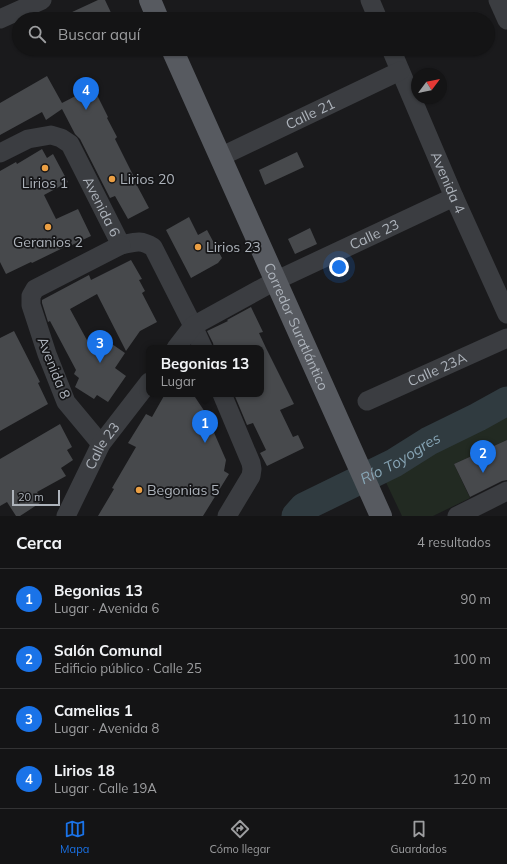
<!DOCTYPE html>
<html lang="es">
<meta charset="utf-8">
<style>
:root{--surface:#141415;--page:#212122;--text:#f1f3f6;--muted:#9d9ea0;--line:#333334;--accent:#1a73e8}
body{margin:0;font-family:Mulish,sans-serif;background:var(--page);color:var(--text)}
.compass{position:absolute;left:411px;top:68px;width:36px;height:36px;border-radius:50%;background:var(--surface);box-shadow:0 1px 3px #0004;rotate:58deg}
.scale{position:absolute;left:12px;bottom:10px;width:48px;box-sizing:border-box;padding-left:4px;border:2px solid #adb3bb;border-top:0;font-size:11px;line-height:14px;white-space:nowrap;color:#adb3bb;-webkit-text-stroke:3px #151517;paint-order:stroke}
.you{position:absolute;left:339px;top:267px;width:14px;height:14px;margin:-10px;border:3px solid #fff;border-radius:50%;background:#1a73e8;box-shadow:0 0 0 6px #1a73e833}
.badge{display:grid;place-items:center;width:26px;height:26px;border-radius:50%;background:var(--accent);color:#fff;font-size:13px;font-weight:700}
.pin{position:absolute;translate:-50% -33px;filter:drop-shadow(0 1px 2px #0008)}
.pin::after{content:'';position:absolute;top:21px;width:14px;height:12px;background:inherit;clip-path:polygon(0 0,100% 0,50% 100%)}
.popup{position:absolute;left:146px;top:345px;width:118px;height:52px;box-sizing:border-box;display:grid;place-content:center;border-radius:8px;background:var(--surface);filter:drop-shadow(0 1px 3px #0005);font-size:13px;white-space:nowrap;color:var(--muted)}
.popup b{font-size:15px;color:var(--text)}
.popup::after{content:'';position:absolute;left:50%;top:100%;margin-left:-8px;border:8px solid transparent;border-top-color:var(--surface)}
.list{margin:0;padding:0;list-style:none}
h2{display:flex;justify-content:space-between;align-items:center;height:52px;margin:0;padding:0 16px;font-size:17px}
h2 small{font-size:13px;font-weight:400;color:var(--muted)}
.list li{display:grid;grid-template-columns:26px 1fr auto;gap:12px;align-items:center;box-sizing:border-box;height:60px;padding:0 16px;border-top:1px solid var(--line)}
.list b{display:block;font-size:15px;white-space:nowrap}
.list p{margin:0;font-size:13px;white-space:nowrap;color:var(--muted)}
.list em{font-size:13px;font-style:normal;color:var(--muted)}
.icon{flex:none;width:22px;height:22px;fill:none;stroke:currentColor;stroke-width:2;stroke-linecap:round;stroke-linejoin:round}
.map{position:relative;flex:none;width:507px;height:516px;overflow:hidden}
.search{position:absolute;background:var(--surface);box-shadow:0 1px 3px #0004;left:12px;right:12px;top:12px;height:44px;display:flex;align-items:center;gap:10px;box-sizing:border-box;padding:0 14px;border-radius:22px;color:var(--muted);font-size:15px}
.sheet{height:292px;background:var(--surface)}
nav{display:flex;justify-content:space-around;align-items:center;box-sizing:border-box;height:56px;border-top:1px solid var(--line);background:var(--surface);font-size:11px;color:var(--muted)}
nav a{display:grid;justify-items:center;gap:2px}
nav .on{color:var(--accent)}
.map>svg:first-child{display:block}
.green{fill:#222a22}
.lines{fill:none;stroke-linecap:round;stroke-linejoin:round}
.river{stroke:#303b40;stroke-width:29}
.building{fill:#47494c}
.minor{stroke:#3b3d41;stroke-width:19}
.primary{stroke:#575a60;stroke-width:22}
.poi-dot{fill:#eb9f43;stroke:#151517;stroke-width:1.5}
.labels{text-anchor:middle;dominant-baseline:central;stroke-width:3.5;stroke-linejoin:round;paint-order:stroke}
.street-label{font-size:14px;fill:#adb3bb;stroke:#151517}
.poi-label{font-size:14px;fill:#adb3bb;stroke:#151517;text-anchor:start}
.water-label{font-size:15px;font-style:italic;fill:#86a4b4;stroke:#151517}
</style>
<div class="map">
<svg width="507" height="516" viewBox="0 0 507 516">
<rect width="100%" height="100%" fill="#1a1a1c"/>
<path class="green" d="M507 411V440L454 464 470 498 433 516H402L383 476 486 424Z"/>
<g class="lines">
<path class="river" id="s1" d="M296 516 304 507 394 463 429 441 478 417 507 401"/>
</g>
<path class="building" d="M98 0H105L114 19H57Z
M47 76 62 103 93 87 108 117 107 118 117 137 115 139 134 177 133 178 149 208 128 219 115 196 110 198 80 139 75 134 62 109 46 120 42 112 0 135V103Z
M42 149 47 158 53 154 68 182 44 195 56 219 78 209 91 236 72 245 71 244 32 263 31 262 6 274 0 262V171L16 162 17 164Z
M297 152 304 167 265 185 259 170Z
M189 217 198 235 207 230 222 258 218 263 191 278 166 230Z
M310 228 317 244 295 254 288 239Z
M131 260 142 279 139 280 145 291 142 293 157 322 140 331 126 351 97 294 70 309 89 344 96 333 125 353 115 368 126 376 108 402 97 395 94 399 75 387 79 378 74 374 76 370 50 321 48 322 42 303V300L89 275 91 280Z
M251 307 263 332 259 333 266 348 294 404 280 410 293 437 298 435 304 448 267 466 260 453 266 450 253 423 247 425 234 394H261V348H214L213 343 207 331 228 321 227 320Z
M14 331 40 382 38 383 48 404 0 431V338Z
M165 394H193L205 412 226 460 224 471 229 474 203 516H98L114 489 112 488 136 447 128 443 146 414 152 417Z
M60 424 72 447 67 450 73 460 61 468 66 476 37 492 43 501 20 516H16L7 502 0 506V459Z
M507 440V480L502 481 470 497 454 464Z"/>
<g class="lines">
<g class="minor">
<path d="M370 0 378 19"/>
<path d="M498 0 507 20"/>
<path d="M0 19 42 0"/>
<path id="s2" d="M391 49 454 197 507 314"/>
<path id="s3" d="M0 153 28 139 51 135 61 138 70 144 121 245C135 242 140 239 153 247L193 326 203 348"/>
<path id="s4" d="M220 157 400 71"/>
<path id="s5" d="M176 348 193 326 275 281 454 197"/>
<path d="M222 394 251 463 252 469 251 476 227 516"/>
<path id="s6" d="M367 401 507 338"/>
<path d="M101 444 66 402 47 354 31 305V296L35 289 121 245"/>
<path id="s7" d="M66 516 101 444 149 382"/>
<path d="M457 516 507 491"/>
</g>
<g class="primary">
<path d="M150 0 158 19"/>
<path id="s8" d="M172 49 381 516"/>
</g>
</g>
<g class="poi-dot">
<circle cx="45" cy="168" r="4"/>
<circle cx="112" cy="179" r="4"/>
<circle cx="48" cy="227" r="4"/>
<circle cx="198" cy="247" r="4"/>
<circle cx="139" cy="490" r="4"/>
</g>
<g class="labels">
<g class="street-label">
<text stroke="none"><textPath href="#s4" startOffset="100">Calle 21</textPath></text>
<text stroke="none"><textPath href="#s2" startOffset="145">Avenida 4</textPath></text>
<text stroke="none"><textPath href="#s3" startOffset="146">Avenida 6</textPath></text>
<text stroke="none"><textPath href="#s5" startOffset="231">Calle 23</textPath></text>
<text stroke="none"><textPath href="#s8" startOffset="304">Corredor Suratlántico</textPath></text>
<text transform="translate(54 368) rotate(68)">Avenida 8</text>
<text stroke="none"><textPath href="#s6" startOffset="77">Calle 23A</textPath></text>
<text stroke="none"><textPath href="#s7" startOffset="79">Calle 23</textPath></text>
</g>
<g class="poi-label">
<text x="120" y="179">Lirios 20</text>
<text x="45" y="183" text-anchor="middle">Lirios 1</text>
<text x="48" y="242" text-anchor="middle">Geranios 2</text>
<text x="206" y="247">Lirios 23</text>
<text x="147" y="490">Begonias 5</text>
</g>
<g class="water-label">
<text stroke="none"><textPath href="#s1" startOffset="120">Río Toyogres</textPath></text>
</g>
</g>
</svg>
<svg class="compass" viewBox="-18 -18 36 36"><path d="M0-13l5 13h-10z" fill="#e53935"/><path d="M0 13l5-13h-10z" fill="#9d9ea0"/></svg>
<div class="scale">20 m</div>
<div class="you"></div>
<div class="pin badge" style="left:205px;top:443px">1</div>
<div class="popup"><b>Begonias 13</b>Lugar</div>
<div class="pin badge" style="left:483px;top:473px">2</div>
<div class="pin badge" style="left:100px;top:363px">3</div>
<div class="pin badge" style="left:86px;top:110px">4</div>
<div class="search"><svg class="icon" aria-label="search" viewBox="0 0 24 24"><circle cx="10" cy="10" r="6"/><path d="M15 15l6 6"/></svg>Buscar aquí</div>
</div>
<section class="sheet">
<h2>Cerca<small>4 resultados</small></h2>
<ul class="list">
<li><span class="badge">1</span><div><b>Begonias 13</b><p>Lugar · Avenida 6</p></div><em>90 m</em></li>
<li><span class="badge">2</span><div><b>Salón Comunal</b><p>Edificio público · Calle 25</p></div><em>100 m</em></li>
<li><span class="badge">3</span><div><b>Camelias 1</b><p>Lugar · Avenida 8</p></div><em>110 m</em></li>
<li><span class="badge">4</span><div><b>Lirios 18</b><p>Lugar · Calle 19A</p></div><em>120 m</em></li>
</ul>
</section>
<nav>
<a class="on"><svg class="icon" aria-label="map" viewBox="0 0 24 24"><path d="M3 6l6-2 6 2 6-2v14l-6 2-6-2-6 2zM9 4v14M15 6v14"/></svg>Mapa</a>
<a><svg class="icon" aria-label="directions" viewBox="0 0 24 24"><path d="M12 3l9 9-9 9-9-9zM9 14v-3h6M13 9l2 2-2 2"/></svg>Cómo llegar</a>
<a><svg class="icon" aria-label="saved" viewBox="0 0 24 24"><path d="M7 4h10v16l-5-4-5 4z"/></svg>Guardados</a>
</nav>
